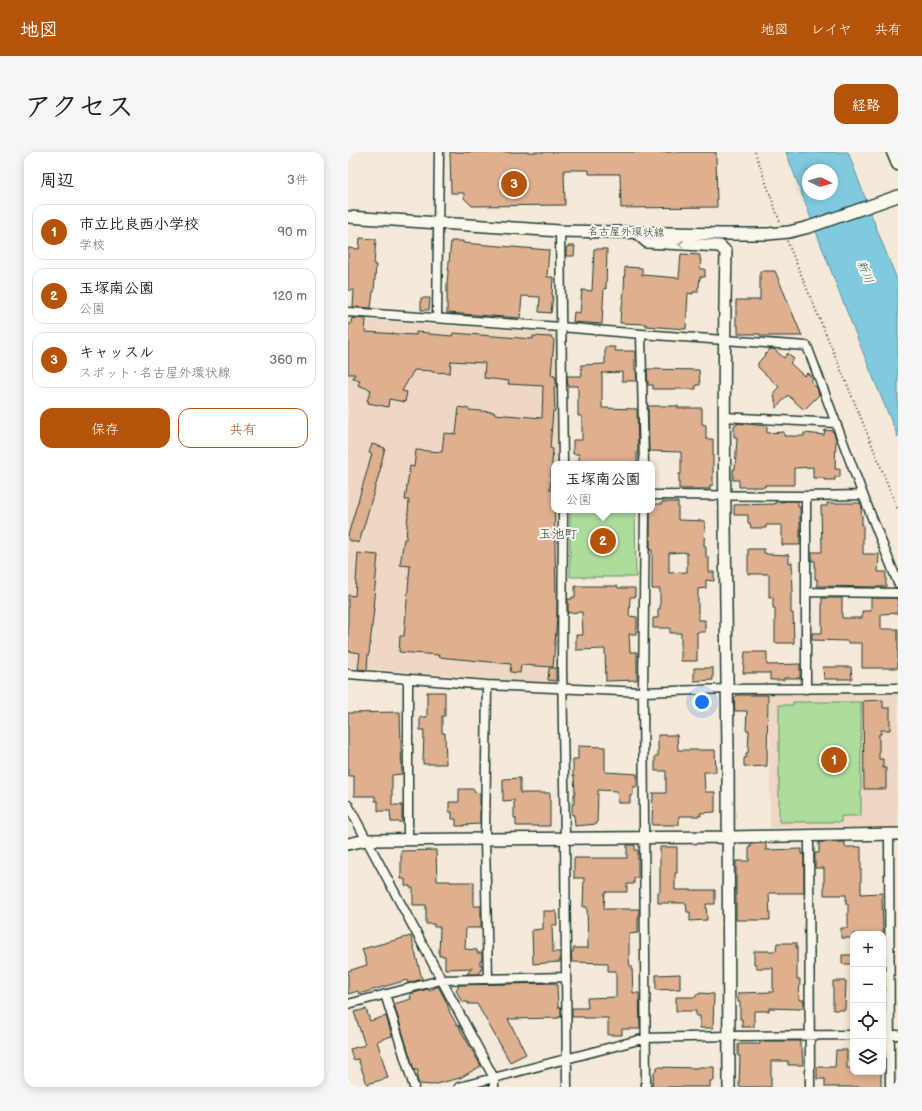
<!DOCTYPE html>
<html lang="ja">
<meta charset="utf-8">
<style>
:root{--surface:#fff;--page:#f6f6f6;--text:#202124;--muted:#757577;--line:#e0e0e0;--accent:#b45309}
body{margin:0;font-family:"Balsamiq Sans","Klee One",sans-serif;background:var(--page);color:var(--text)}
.controls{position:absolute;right:12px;bottom:12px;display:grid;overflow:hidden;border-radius:8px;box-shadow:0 2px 10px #0003}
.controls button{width:36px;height:36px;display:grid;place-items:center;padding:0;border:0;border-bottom:1px solid var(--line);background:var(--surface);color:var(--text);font:20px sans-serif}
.compass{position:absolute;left:454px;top:12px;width:36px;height:36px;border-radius:50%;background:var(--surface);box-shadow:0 2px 10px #0003;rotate:95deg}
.you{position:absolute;left:354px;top:550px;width:14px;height:14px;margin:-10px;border:3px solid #fff;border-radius:50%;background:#1a73e8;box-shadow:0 0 0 6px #1a73e833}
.badge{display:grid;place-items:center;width:26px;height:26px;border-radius:50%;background:var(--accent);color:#fff;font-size:13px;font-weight:700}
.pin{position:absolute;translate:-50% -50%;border:2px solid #fff;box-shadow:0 1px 4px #0006}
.popup{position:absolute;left:203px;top:309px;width:104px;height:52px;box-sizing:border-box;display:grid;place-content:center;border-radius:8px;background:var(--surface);filter:drop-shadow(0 1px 3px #0005);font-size:13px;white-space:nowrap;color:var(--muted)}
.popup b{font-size:15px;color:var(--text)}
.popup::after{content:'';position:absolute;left:50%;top:100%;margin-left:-8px;border:8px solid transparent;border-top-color:var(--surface)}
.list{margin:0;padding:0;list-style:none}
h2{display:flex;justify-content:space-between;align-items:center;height:52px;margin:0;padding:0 16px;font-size:17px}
h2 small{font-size:13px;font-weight:400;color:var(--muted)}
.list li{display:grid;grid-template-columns:26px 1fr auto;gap:12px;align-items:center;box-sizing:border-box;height:56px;margin:0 8px 8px;padding:0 8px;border:1px solid var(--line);border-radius:12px}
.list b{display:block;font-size:15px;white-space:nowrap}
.list p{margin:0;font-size:13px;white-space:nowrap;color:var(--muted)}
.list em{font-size:13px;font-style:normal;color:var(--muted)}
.actions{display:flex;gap:8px;padding:12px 16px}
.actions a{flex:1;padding:9px 0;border:1px solid var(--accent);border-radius:12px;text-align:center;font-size:14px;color:var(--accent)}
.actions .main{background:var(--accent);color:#fff}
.icon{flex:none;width:22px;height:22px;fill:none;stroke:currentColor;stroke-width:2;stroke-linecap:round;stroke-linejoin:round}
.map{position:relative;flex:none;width:550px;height:935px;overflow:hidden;border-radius:12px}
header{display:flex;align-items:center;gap:24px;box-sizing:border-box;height:56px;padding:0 20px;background:var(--accent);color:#fff}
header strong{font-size:19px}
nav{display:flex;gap:22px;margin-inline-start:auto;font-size:14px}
.intro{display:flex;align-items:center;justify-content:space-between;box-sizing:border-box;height:96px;padding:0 24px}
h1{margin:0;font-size:28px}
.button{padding:10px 18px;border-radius:12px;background:var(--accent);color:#fff;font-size:14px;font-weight:700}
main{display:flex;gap:24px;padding:0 24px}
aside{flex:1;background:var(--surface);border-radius:12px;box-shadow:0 2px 10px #0003}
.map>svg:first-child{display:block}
.built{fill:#eed8c3}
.green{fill:#addd9d;stroke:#668d68}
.water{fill:#80cae0;stroke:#59929b;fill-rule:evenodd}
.building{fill:#deb08f;stroke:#1f3d34;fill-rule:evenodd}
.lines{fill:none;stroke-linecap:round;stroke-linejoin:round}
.street-casing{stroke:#1f3d34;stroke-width:11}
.secondary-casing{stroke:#1f3d34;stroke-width:14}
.primary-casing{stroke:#1f3d34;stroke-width:15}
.path{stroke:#1f3d34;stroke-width:2;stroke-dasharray:1 3;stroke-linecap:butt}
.street{stroke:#fbf7ec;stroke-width:8}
.secondary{stroke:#fbf7ec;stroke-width:11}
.primary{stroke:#fbf7ec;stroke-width:12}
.oneway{stroke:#8d9a90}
.labels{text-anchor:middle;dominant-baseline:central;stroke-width:4;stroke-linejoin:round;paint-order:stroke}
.street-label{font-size:11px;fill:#1f3d34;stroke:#fbf7ec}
.water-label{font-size:12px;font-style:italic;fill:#37605f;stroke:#fbf7ec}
.quarter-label{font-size:13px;fill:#1f3d34;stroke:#fbf7ec}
</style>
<header>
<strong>地図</strong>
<nav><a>地図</a><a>レイヤ</a><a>共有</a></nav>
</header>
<div class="intro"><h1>アクセス</h1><a class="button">経路</a></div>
<main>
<aside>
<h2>周辺<small>3件</small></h2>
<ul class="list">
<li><span class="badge">1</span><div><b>市立比良西小学校</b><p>学校</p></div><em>90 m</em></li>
<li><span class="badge">2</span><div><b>玉塚南公園</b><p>公園</p></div><em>120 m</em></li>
<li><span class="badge">3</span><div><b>キャッスル</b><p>スポット · 名古屋外環状線</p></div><em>360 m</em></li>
</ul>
<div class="actions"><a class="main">保存</a><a>共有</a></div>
</aside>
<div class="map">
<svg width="550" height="935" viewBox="0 0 550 935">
<rect width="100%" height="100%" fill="#f5e9d9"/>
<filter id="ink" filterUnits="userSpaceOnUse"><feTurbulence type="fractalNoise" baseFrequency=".025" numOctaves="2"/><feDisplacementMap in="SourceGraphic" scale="8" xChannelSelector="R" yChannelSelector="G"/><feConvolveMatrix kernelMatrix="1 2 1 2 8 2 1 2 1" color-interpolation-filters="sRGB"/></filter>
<g filter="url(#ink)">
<path class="built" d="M0 167 206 181 211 187 212 312H206V358H212V528L205 533 0 515Z
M421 541H550V675L422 676Z"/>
<path class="green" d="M222 358H287L288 425H222Z
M445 550H513V664H493V670H431V553H445Z"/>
<path class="water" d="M438 0H500L531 83 550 130V285C510 191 474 96 438 0ZM460 18H484V42H460Z"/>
<path class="building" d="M102 0H368L369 55 273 56 272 22H241V18H216L217 53 124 54 116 46V41H103Z
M12 86 28 87 26 113H28L26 140H25L23 156 5 155 6 138H0V96L11 97Z
M103 89H115V91L201 98 199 125H205L204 143H205L203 161 191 160 192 145 174 144 172 166 99 161V131Z
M221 94H227L226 104H218V96Z
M246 97H259L258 137 256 136 254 172 225 170 226 160 232 161 234 138 244 139Z
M333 102 352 103V108H353L352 117H357V125H352L351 135H350V140H345V142L340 141 338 177 298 174V172L272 171 273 155H274L276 139 277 115 294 116V123L331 126Z
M412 119H427L454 184H412V182H390V173H388V148H412Z
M73 146H82L81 158H73Z
M4 166 18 167 17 180 68 183V180L81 181V182L104 184 105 181 185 187V184L203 185 206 188 203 223H206V225H208V235H206L207 259H205L202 296 205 297 202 338 206 339 208 447H209V466L205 515 173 513 172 521 162 520 163 512 90 505 91 503 51 500 52 484H56L62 414 52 413 56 387H58L61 348H57L62 314 66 315 68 298 94 300 96 281 108 282 111 255 121 257V258L146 260V262L194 266 195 234 160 232 161 229 136 226 137 211 103 209 102 221 84 220V219L66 218 54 239 59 240 57 250 41 247 40 255 20 251 21 249H19L23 238 10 233 12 228 5 226 7 222H0V172H3Z
M257 195H267V199H287V218H288L289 229H274V220L254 221V256L289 257 290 300H289V312H231V302H225V288H234V264H230V234H220L219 224H234L233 213 257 212Z
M422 197H426L436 206 440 201 446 207 442 211 456 224 459 221 465 226 463 230 469 236 471 243 456 258 440 243 428 256 426 240 431 235 410 215V211Z
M299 217 351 218 352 233H348V237H305V233H300Z
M300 254H330V256H354V272L358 273V287H365V333H362V337H331V322H333V300L301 299Z
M389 271 419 274V281L436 280V284H456V281L476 283 477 278 485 279 488 287 487 317H492V325H487V328H476V326H465V315L446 316V333H417V335H391V328H385V317H387L389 286V285H386V273H389Z
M24 292 37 296 32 315H33L11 391 0 388V383L24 302 21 301Z
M436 349H450V355H452V393H434V373H418V376H403L402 371H400V363H386V353L427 352V350H436Z
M314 350H330V368L357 369 356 394H358V406H361V420H366V429L358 428V436L350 437V468H357V480H349V509H333V481H322V476H305V466H310V457H312V437H304V398H302V358H304V352H314ZM337 400V401H339V420L321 421V401Z
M479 351H512L514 354 513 363H514V373L515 372V402H531L530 420H538V435L469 434V427H467V409H464V400H474L473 354H479Z
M400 397H416V401H418V402L441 403V411L444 410 445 441H443V461H445L446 491H427V456H425V445H421V422H400Z
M10 401 30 403 25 456H26L21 502H20L19 518 10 517 12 501 0 499V443L7 444Z
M227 434H270V436H287V445H282L281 464 289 465V477H288V482H281L282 500H289V528L258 529 257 497 228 498V483H235L234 460 220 461V447H224V445H227Z
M474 446H494V466H514V459H523V446H549L550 461 533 462V477H550V516H514V491H500V489L464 488V481H474Z
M397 500H419V513L452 512V526H436V528H422V521H395Z
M475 515H503L504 527H476Z
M201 516H208V529L200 528Z
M346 516H365V528L346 529Z
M79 540H97V564H94V581H97L98 612H75L76 578H72V565H79Z
M389 543H420L419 614 399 615V614H396V606H398V601H400L401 578H398L399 559H387L386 546Z
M535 548V556H542V578H533V582H531V607H535V616H538V637H516L515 549Z
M52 560 54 622 44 623V653H54V670H43L42 659H30V649H27V644H6V624H0V561Z
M310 583H329L330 598H367L368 620H356L357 640H367V660L352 661 353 664H331V673H304L305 641H318V619H307V604H310Z
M230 594 257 595V620L289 622V635H285V643L282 644V651H270L269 639 250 638 249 672 227 674 226 663H224V652H226V642H227L226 624H225V607H230Z
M172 626V641H202V674H168V666H166V648L155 649V627Z
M111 637H126V640L132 641V672L116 673V674H108V667H104V660H101V650H111Z
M471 690H497V695H513V742L534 741 535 782H505V786H493V776H500V752H498V743H476V716H467V701H471Z
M418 691V698L454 697V702H456V741H421L422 768H388V709H401V694L403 695V692Z
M279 693H287V698H290V726H286V732H279V740H257L256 757H291V766H290V781L281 782V807L282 814H284L285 841H291L292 877H274V883H260V866H236V865H224V856H240L239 846 268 845V819H260V811L224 810 223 800H225V796H240L239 755H235L236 726H226V706H279Z
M312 695H329V721H327V738H367V752H358L359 768 342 769V760H339L338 751H310V740H312Z
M88 698 89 729H102V730H126V754H133V776H118L117 797 129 798V801H134V809H132V813L134 812V815L131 822H119L122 818 125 816 97 817V804H91L92 775H86V772H78V753H65V736H62V734H57V727H53V699Z
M195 759H208L209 773H204L205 800H212V810L185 812 184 778 195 777Z
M63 784 74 827 60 831 59 828 11 842 10 839 0 842V819L19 813 14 797Z
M429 791H448V795H449V827H452L451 847 452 848H456V856H452V857L421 856V859H406V875H394V867H392V850H390V841L425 840V816H408V812H406V799H428Z
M494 803H505V812H494Z
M332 822V837L308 838V823Z
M485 829H498L497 858H485Z
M209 831 210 855H213V865H210L211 866 160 867 178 902 162 910 129 852H120V850H114L108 838 111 833Z
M90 834 99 851 102 861 109 873 112 874V877L133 914 112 926 84 933 71 932 69 927 70 918H66L46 852 63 847 62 842 80 837 81 839Z
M352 841 366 842 365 876H352V864H348V859H328V845H348V842H352Z
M18 857 22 869 38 864 44 884 29 889 40 926 19 932 10 907 5 908 2 897 17 893 6 860Z
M412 889H452V896H454L455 913H440V909H423V935H391L392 904H390V892H412Z
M488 898H499V916H505V920H533V935H477V927H469V915H487Z
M309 915 350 916V915H366V929H362V935H304L306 920 309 918Z"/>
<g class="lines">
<defs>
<path id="street" d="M212 79 215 312
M0 160 213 175 293 182 459 194 515 343 550 431
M89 166 91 0
M293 182 296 312
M376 265 488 271
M304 343 458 344 515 343
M458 344V537
M215 358 214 517 217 686 219 935
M297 358 295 540 298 935
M458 440 550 441
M0 522 139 533 295 540 379 537 550 536
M139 533 137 687 140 827
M0 653 146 926V935
M541 682 542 935
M461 684 462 935
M60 687V527
M37 842 66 935
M0 852 93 828 218 825
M535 883H550
M111 935 298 886 381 884 505 883"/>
<path id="secondary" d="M0 65 212 79 374 82H420L441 80 461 75 550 44
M289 81 299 90 372 94 378 100C374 267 378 433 380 599 381 711 381 823 381 935
M0 692 18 688 381 685 550 682"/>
<path id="primary" d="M545 0 550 12"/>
</defs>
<use href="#street" class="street-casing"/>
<use href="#secondary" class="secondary-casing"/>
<use href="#primary" class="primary-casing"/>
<path class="path" d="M407 0 432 70
M439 89 511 261 550 358"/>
<use href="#street" class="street"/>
<use href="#secondary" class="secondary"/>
<use href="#primary" class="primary"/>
</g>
<defs><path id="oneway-chevron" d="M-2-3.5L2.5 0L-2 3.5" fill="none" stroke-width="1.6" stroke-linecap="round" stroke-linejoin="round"/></defs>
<use class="oneway" href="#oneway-chevron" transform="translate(333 92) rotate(-177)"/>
</g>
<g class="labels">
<g class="street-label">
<text transform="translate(278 80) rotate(1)">名古屋外環状線</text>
</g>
<g class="water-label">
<text transform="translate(517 120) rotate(68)">新川</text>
</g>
<g class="quarter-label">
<text x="210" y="382">玉池町</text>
</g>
</g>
</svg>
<div class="controls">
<button>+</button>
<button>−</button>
<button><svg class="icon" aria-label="locate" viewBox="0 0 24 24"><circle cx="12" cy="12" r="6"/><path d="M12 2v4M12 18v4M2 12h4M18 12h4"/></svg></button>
<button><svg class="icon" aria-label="layers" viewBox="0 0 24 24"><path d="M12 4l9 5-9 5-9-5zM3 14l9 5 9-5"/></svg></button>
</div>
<svg class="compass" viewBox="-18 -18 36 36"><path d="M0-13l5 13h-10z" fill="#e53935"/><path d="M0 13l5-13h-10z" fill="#757577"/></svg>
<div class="you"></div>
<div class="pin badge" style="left:486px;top:608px">1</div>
<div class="pin badge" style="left:255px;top:389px">2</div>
<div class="popup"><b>玉塚南公園</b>公園</div>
<div class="pin badge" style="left:166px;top:32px">3</div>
</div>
</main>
